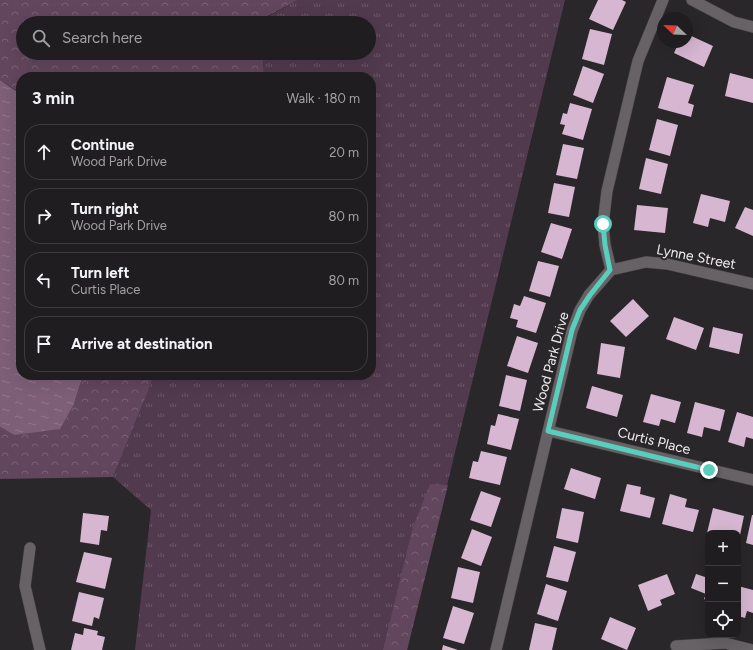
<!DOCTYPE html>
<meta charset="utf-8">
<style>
:root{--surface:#201d20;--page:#2d2a2d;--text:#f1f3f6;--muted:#a2a2a5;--line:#3d3b3e}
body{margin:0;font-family:Figtree,sans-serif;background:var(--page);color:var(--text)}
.controls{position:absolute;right:12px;bottom:12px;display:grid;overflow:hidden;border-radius:8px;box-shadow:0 4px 16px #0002}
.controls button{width:36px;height:36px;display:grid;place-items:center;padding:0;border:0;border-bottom:1px solid var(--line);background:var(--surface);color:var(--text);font:20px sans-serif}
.compass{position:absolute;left:657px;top:12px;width:36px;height:36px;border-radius:50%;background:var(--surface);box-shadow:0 4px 16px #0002;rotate:293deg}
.stop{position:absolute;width:12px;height:12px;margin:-9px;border:3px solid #5acebd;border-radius:50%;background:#fff}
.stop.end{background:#5acebd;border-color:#fff;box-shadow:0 1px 4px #0008}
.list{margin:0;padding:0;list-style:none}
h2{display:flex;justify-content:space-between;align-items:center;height:52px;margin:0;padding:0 16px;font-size:17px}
h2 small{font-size:13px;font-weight:400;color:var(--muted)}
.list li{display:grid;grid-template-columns:26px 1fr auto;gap:12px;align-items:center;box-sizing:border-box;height:56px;margin:0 8px 8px;padding:0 8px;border:1px solid var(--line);border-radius:16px}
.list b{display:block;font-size:15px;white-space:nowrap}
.list p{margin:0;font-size:13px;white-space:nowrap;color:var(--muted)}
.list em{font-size:13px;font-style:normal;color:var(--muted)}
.icon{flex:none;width:22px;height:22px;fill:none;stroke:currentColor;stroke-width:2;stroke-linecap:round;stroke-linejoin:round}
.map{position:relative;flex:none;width:753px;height:650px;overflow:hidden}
.search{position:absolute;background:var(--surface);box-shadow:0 4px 16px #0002;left:16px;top:16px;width:360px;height:44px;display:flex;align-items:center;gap:10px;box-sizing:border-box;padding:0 14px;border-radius:22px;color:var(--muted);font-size:15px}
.panel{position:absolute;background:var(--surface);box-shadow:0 4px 16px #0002;left:16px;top:72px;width:360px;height:308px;border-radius:16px}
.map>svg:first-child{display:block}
.grass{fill:url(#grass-tufts)}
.forest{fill:url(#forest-crowns)}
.water{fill:url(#water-ripples)}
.building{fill:#d6b6d0}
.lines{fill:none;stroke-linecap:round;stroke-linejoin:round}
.street-casing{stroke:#484547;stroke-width:12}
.street{stroke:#666265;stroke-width:11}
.route{stroke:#5acebd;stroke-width:5}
.labels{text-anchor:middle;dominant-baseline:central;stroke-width:4;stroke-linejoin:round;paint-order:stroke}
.street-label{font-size:14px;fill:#f0eef0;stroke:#2a272a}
</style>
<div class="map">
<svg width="753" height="650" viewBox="0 0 753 650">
<defs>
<pattern id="grass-tufts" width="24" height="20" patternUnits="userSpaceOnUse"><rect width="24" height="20" fill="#523a4e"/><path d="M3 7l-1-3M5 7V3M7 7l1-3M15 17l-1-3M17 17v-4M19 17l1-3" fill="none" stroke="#6b5768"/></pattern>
<pattern id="forest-crowns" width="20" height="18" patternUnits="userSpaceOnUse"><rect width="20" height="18" fill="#62465d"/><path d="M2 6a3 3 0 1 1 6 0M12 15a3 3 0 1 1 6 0" fill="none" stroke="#796175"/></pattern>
<pattern id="water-ripples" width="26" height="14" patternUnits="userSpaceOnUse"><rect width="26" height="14" fill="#7d6078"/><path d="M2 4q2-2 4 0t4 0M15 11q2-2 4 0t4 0" fill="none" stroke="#90778c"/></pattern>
</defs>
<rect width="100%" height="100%" fill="#2a272a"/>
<path class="grass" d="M298 0H565L407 650H135L151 510 113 477 151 384 153 375H371V77H264L263 53H369V23H262V20Z"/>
<path class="forest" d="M0 0H298L262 19V23H23V53H263L264 77H21V91H17L0 80Z
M83 375H153L151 384 113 477 0 479V427L14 435 74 404Z
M430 484 448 485 407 650H383L413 527Z"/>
<path class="water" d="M0 80 16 91H21V375H83L74 404 60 429 14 435 0 427Z"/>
<path class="building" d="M598 0H622L626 2 613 30 589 19Z
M590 29 612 34 604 65 582 59Z
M687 34 713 46 704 67 674 53 679 42H687Z
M583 66 604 74 593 103 573 95Z
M730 73 753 79V103L725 96Z
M667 77 694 85 688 103 694 105 691 117 658 108Z
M570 103 592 109 583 140 562 134 565 125 560 124 563 113 567 114Z
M657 119 678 125 670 156 649 150Z
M563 144 584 148 577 179 556 175Z
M646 158 668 164 661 194 639 189Z
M554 183 575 187 569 217 548 213Z
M701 194 730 201 725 222 710 218 708 227 693 223Z
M637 205 668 208 665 233 634 230Z
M745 207 753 210V236L735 228Z
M551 223 572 229 562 259 541 252Z
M538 261 559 266 550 297 529 291Z
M524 296 546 303 536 333 516 327 518 320 510 318 514 304 520 306Z
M633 299 649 316 626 337 610 321Z
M674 317 704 328 696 350 666 339Z
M713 327 743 334 739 354 709 347Z
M517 336 538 343 528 373 507 366Z
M601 343 625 347 620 378 597 374Z
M506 375 527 380 520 411 499 406Z
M592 386 623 395 617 417 586 408Z
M651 394 681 402 675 423 661 419 659 426 643 422Z
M695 402 725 410 720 431 704 427 702 437 687 433Z
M737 412 753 417V439L746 437 744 447 728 442Z
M498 414 519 419 511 450 487 444 491 425 495 426Z
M481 451 507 457 500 485 469 478 473 461 478 462Z
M571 468 601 478 595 499 564 489Z
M627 484 641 487 640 494 655 498 650 518 620 511Z
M481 491 501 498 491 527 470 520Z
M670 494 687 499 685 507 699 510 693 532 662 524Z
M562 508 584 512 578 543 556 538Z
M713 508 744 516 739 540 738 533H707Z
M83 513 109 516 107 531 101 530 99 545 80 542Z
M752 515H753V545L746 543Z
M472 529 492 537 481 566 461 558Z
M554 546 576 552 568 582 546 577Z
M84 552 112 558 105 589 76 582Z
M458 567 480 572 473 603 451 598Z
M667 574 675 594 660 600 662 605 648 611 638 585Z
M696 574 708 578V601L704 599 706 594 691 588Z
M546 584 567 591 558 621 537 614Z
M738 586 753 590V613L747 611 745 618 738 616Z
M79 592 104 598 99 619 94 617 92 626 72 621Z
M453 606 474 613 464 644 443 638Z
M610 617 636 628 627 650 601 639Z
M535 623 557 628 552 650H529Z
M84 628 98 631 97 635 105 637 102 650H71L75 633 83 635Z
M443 645 458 650H442Z"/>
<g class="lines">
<defs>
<path id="street" d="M692 0 734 22 753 27
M611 270 646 262 667 264 753 284
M549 431 753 480
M30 548 25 586 40 650
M676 646 725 643 752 650
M496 650 572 331 580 310 589 295 611 270 605 245 603 224 607 191 638 61 663 0"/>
</defs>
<use href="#street" class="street-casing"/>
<use href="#street" class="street"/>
</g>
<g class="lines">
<path class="route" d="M603 224 605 245 610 270 590 295 580 310 572 330 548 431 709 470"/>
</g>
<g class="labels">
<g class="street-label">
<text transform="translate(696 257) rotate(11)">Lynne Street</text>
<text transform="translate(551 362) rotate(-75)">Wood Park Drive</text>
<text transform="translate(654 441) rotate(14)">Curtis Place</text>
</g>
</g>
</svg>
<div class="controls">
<button>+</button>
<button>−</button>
<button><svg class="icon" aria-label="locate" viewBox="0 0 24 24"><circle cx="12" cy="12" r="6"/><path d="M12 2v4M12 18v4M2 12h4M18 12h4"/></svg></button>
</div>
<svg class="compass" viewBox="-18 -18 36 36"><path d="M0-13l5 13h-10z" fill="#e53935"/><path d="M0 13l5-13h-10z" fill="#a2a2a5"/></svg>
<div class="stop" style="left:603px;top:224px"></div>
<div class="stop end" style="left:709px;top:470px"></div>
<div class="search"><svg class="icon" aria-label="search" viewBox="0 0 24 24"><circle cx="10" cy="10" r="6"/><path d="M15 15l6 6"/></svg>Search here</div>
<section class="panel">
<h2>3 min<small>Walk · 180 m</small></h2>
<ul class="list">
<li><svg class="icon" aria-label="ahead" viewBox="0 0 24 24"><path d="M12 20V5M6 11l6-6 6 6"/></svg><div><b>Continue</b><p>Wood Park Drive</p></div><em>20 m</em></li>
<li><svg class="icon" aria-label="right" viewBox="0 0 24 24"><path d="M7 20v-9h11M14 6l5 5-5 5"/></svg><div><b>Turn right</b><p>Wood Park Drive</p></div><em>80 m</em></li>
<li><svg class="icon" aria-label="left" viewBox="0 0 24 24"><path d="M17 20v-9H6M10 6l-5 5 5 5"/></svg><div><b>Turn left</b><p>Curtis Place</p></div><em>80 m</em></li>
<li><svg class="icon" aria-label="arrive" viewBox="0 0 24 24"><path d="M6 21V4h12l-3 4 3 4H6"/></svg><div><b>Arrive at destination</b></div></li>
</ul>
</section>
</div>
